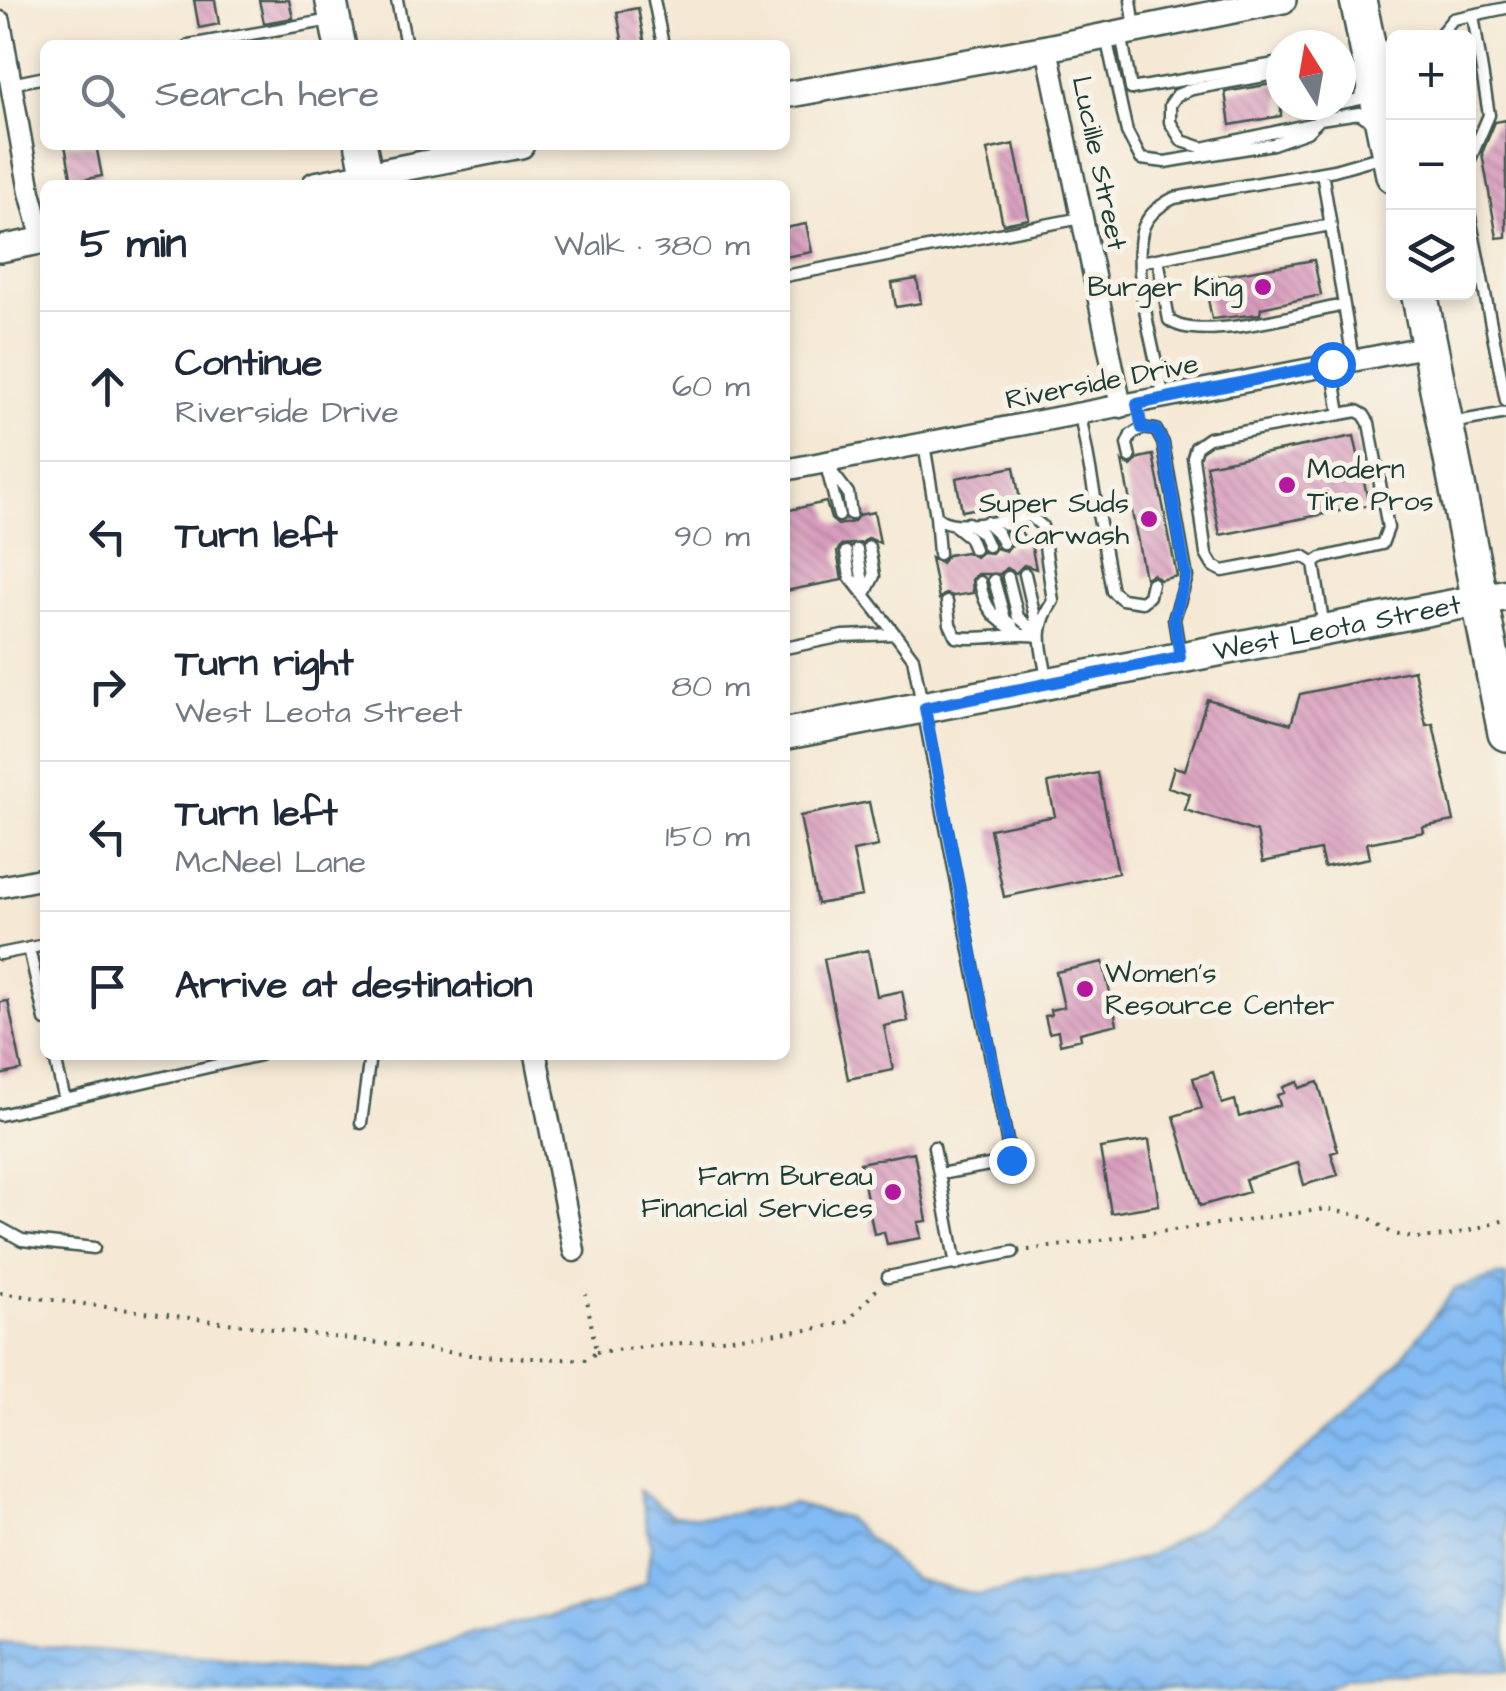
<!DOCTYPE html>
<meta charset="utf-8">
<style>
:root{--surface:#fff;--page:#f2f2f3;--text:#1f2937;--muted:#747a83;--line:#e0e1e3}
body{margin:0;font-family:"Architects Daughter",sans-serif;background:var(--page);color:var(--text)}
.controls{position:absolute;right:30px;top:30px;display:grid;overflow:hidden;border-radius:15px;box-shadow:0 5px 15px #0003}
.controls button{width:90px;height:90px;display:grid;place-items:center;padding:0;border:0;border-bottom:2px solid var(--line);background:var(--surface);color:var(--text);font:50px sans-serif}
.compass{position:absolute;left:1266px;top:30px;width:90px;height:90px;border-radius:50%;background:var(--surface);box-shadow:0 5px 15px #0003;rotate:349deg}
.stop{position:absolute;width:30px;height:30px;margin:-22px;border:8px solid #1a73e8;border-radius:50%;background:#fff}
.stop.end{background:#1a73e8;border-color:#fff;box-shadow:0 2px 10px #0008}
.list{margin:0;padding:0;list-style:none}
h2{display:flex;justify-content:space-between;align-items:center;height:130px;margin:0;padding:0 40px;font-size:42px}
h2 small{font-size:32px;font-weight:400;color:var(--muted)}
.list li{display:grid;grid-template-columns:65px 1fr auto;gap:30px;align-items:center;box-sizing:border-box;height:150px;padding:0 40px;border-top:2px solid var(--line)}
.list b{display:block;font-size:38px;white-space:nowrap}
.list p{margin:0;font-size:32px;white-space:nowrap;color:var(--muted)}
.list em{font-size:32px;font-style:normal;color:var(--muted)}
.icon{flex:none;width:55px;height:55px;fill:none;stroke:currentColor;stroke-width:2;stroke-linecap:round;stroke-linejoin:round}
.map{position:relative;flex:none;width:1506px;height:1691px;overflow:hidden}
.search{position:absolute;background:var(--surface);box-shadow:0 5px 15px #0003;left:40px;top:40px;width:750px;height:110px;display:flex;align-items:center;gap:25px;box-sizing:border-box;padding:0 35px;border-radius:15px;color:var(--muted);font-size:38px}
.panel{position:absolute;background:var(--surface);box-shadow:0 5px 15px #0003;left:40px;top:180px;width:750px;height:880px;border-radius:15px}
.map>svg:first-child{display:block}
.water{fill:url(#water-waves);stroke:#507c94;stroke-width:2.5}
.building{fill:url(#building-back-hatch)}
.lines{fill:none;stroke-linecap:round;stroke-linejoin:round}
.service-casing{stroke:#3f574c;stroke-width:15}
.minor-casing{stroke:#3f574c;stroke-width:25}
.tertiary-casing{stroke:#3f574c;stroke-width:30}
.secondary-casing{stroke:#3f574c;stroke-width:35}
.trunk-casing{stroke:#3f574c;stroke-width:40}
.path{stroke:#3f574c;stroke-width:4;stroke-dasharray:2.5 8;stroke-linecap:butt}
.service{stroke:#fff;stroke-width:10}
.minor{stroke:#fff;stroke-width:20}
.tertiary{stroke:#fff;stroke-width:25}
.secondary{stroke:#fff;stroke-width:30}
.trunk{stroke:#fff;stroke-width:35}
.route{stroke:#1a73e8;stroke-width:12}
.poi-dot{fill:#b5179e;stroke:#f7f3e8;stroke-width:4}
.labels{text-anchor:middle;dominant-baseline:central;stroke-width:10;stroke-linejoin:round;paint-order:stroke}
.street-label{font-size:28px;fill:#1f3d34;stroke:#f7f3e8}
.poi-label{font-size:28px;fill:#1f3d34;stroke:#f7f3e8;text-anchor:end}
</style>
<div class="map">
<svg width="1506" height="1691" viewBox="0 0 1506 1691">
<defs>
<pattern id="water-waves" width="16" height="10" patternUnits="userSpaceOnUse" patternTransform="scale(2.5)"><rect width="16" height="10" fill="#82baf3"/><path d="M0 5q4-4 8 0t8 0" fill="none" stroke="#6a98c6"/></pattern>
<pattern id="building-back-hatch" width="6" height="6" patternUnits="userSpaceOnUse" patternTransform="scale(2.5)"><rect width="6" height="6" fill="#d99cbe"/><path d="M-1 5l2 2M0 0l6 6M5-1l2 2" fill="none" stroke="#af809b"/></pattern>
</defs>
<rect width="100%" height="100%" fill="#f7f3e8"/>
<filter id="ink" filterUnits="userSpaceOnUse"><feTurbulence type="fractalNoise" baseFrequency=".01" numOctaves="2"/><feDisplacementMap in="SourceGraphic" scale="20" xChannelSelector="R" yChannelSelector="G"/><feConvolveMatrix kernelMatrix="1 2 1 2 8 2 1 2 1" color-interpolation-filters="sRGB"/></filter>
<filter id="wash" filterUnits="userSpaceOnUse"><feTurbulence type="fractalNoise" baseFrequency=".0048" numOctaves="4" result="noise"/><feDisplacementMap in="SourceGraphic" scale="40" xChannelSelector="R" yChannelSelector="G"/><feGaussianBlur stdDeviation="2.25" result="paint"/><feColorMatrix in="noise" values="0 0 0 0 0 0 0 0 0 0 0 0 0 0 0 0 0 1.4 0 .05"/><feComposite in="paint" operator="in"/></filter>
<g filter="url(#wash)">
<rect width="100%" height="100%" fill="#f5e8d4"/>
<path class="water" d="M1497 1276H1506V1672H1422L1347 1677 1321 1691H0V1643L202 1658 319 1671 366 1669 473 1634 605 1603 646 1582 651 1545 639 1490 672 1515 711 1517 793 1504 845 1517 914 1579 979 1595 1093 1574 1146 1557 1198 1528 1303 1453 1396 1365 1455 1289Z"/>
<g id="blocks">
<path class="building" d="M194 0H215L219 24 199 28Z
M259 0H289L293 18 264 23Z
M638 8 645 45H623L617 12Z
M1278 83 1281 86V116L1230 125 1225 92Z
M1506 120V237L1497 238 1482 153 1495 122Z
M1014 144 1029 219 1003 224 987 150Z
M65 145H96L102 176 72 182Z
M806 224 812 252 785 257V228Z
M1314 260 1321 295 1261 308 1260 314 1212 319 1204 279Z
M917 279 921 303 896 307 892 283Z
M1354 436 1369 505 1220 535 1206 465Z
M1153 455 1177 576 1160 580 1153 574 1145 578 1122 461 1131 466 1139 458Z
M1014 467 1020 500 962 511 956 478Z
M826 502 831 519 838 525 853 522 859 515 874 512 880 543 868 538 862 543 841 545 837 552 842 580 785 591V511Z
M1030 539 1036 569 1024 565 1016 573 1007 568 1000 574H977L972 580 973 593 954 596 945 594 939 599 931 558 941 563 948 555 966 552 976 557 982 552 992 553 996 548 1006 551 1011 545 1021 547Z
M1414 670 1426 725 1433 724 1454 821 1423 827 1424 832 1367 843 1370 858 1324 867 1320 850 1263 862 1257 832 1185 810 1190 794 1168 787 1174 767 1185 770 1207 699 1291 724 1300 694Z
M1098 773 1118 873 1004 897 990 829 1055 816 1048 783Z
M869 802 878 846 853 851 862 896 817 904 800 816Z
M868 950 877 996 902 991 908 1021 884 1026 893 1070 848 1079 824 959Z
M1103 962 1117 1024 1080 1033 1081 1039 1060 1044 1058 1031 1049 1033 1045 1016 1051 1015 1050 1010 1064 1007 1056 972Z
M8 1001 22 1070 0 1075V1002Z
M1213 1072 1222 1104 1235 1100 1239 1117 1280 1105 1277 1095 1284 1093 1283 1087 1298 1082 1299 1088 1318 1082 1338 1151 1331 1153 1338 1175 1304 1185 1298 1163 1245 1179 1249 1192 1200 1206 1174 1116 1202 1108 1193 1078Z
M1149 1140 1159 1205 1111 1213 1100 1148Z
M914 1152 927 1221 918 1222 921 1238 887 1244 884 1232 874 1234 860 1163Z"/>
</g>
</g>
<g filter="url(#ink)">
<use href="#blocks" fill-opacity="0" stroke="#3f574c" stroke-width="2.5"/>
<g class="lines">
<defs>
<path id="service" d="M397 0 406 45
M654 0 663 45
M1131 0 1135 29
M1121 33 1131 89 1281 63
M1106 37 1127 132 1141 159 1165 162 1273 144 1307 132 1320 119 1359 113 1374 123
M1437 38 1453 19 1506 8
M189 45 331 20
M1281 73 1192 89 1177 95 1170 105V122L1182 141 1203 148 1315 123 1324 113V105
M11 84 45 77
M1341 103 1360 99 1364 87
M1468 164 1489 115 1473 15
M1322 172 1353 360
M1468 207 1506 401
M1158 259 1169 320C1197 344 1306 312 1344 305
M1141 262 1330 225
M785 276 1081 218
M1332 365 1340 414
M1164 398C1155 354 1132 275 1142 232 1146 216 1160 205 1174 198L1334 170 1383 156
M1080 414 1112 591 1122 599 1142 602 1149 596 1152 583
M1451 423 1506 413
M924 444 936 516C951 533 1008 520 1030 516L1042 526 1053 601C1034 629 1041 646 1047 677
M1130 457 1127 444 1131 435 1142 428 1156 430 1163 443 1187 577 1174 619 1180 656
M825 463 848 493 851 514
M828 473 839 516
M936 516 939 554
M986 522 997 532 1003 543
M1002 522 1012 527 1018 539
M968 523 982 533 988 546
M953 524 969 537 974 549
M857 550 865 593
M846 552 850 577 895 634
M1314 563 1303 556 1223 571 1213 566 1206 554 1193 457 1196 447 1209 438 1357 411 1364 415 1369 423 1388 528 1382 544 1321 558 1314 563 1324 628
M1025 574 1038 630
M1008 577 1018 617 1039 635
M994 580 1005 619 1012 625
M980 582C984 608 996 621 1018 632
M865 594 874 576 869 547
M947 602 950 624 956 637C985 641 1011 632 1039 636
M785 648 843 636 895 634 913 658 1011 1161 940 1174
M29 948 45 1020
M0 954 45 945
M54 1055 65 1100
M0 1115 260 1055
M361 1123 370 1055
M934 1147 956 1265
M0 1228 22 1240 94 1248
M888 1277 1013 1252"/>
<path id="minor" d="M0 22 30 192 43 240
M1047 48 1121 407
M785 470 1430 346
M0 887 45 878
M536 1055 574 1251"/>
<path id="tertiary" d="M785 95 1047 48 1283 0
M315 185 521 145
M0 249 45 240"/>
<g id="secondary">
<path d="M331 0 340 45"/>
<path d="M361 145 369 185"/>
<path id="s1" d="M785 734 1506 595"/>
</g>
<path id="trunk" d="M1358 0 1394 175
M1419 292 1506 733"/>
</defs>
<use href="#service" class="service-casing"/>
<use href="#minor" class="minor-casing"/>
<use href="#tertiary" class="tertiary-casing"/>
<use href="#secondary" class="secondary-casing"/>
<use href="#trunk" class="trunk-casing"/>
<path class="path" d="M1028 1250 1326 1209 1368 1217 1393 1234 1416 1238 1448 1236 1506 1220
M0 1293 478 1356 588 1360 596 1352 586 1294
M596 1352 808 1330 847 1322 879 1287"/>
<use href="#service" class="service"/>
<use href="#minor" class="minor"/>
<use href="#tertiary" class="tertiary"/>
<use href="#secondary" class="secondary"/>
<use href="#trunk" class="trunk"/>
</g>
</g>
<g class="lines" filter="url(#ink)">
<path class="route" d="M1011 1160 925 708 1180 657 1174 619 1186 576 1163 443 1156 430 1142 428 1137 404 1332 364"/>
</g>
<g class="poi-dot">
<circle cx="1263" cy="287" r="10"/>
<circle cx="1287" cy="485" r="10"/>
<circle cx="1149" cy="519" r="10"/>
<circle cx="1085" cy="989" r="10"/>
<circle cx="893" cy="1192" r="10"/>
</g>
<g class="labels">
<g class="street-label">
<text transform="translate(1099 163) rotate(78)">Lucille Street</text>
<text transform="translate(1102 382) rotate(-11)">Riverside Drive</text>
<text stroke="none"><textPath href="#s1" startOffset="562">West Leota Street</textPath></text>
</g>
<g class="poi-label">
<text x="1243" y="287">Burger King</text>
<text x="1307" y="469" text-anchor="start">Modern<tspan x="1307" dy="32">Tire Pros</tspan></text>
<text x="1129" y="503">Super Suds<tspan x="1129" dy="32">Carwash</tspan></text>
<text x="1105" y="973" text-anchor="start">Women's<tspan x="1105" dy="32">Resource Center</tspan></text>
<text x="873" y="1176">Farm Bureau<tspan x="873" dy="32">Financial Services</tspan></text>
</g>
</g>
</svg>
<div class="controls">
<button>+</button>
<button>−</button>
<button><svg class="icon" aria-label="layers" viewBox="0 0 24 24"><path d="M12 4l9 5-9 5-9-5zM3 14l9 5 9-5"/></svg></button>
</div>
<svg class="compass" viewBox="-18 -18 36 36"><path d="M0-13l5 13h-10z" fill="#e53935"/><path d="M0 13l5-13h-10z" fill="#747a83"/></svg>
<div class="stop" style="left:1332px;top:364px"></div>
<div class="stop end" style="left:1011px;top:1160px"></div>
<div class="search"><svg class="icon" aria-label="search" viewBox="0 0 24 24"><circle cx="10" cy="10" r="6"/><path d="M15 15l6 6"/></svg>Search here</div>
<section class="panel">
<h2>5 min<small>Walk · 380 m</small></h2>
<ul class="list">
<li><svg class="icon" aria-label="ahead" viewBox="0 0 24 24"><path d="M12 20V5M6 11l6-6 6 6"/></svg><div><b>Continue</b><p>Riverside Drive</p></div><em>60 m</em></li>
<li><svg class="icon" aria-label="left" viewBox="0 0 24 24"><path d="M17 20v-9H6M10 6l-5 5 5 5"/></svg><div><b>Turn left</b></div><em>90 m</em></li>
<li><svg class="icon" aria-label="right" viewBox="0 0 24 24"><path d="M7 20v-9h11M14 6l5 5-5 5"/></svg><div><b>Turn right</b><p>West Leota Street</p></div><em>80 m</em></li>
<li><svg class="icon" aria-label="left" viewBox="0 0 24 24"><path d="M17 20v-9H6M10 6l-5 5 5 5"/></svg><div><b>Turn left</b><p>McNeel Lane</p></div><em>150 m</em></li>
<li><svg class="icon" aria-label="arrive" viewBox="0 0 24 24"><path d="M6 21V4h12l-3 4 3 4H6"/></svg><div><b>Arrive at destination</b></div></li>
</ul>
</section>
</div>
